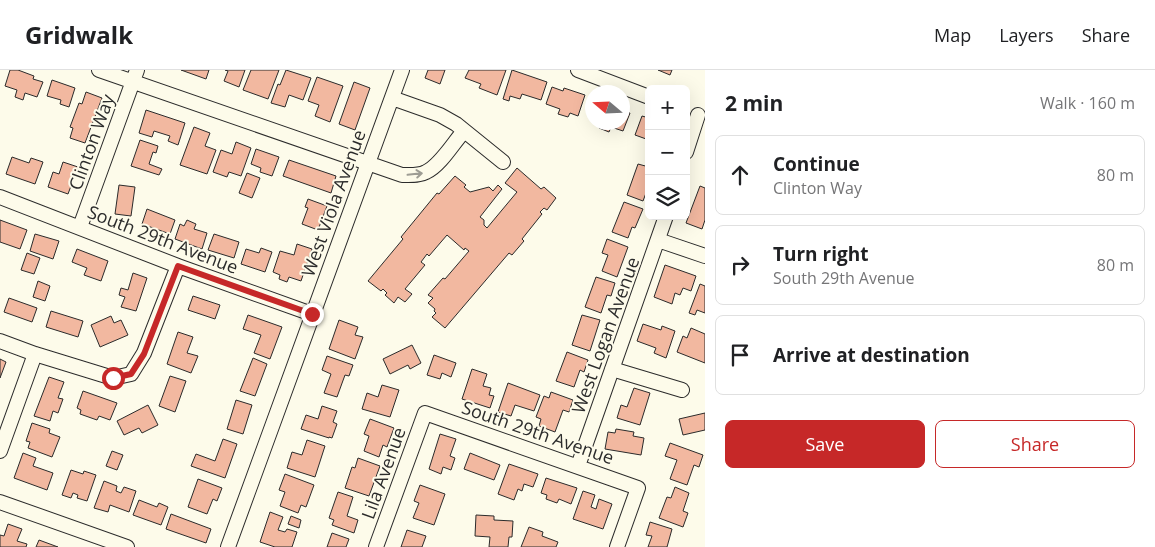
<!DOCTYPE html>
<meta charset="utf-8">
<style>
:root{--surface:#fff;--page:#f6f6f6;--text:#202124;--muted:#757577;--line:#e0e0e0;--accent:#c62828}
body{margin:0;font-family:"Open Sans",sans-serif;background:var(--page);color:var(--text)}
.controls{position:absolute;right:15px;top:15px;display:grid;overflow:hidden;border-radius:8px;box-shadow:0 5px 20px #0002}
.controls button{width:45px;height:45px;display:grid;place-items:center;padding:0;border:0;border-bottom:1px solid var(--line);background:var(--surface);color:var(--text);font:25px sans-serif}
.compass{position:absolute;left:585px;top:15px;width:45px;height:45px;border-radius:50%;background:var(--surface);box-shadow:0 5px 20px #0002;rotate:289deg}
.stop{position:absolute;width:15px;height:15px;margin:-11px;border:4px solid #c62828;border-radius:50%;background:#fff}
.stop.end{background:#c62828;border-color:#fff;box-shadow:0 1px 5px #0008}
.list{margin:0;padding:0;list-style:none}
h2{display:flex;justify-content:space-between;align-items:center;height:65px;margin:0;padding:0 20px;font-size:21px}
h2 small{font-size:16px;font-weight:400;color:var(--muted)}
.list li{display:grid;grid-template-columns:32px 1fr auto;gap:15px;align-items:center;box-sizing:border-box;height:80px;margin:0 10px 10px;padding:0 10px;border:1px solid var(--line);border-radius:8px}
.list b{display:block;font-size:19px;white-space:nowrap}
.list p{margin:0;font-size:16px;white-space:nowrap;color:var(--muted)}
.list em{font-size:16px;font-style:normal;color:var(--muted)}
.actions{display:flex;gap:10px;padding:15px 20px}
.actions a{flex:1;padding:11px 0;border:1px solid var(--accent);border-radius:8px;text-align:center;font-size:18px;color:var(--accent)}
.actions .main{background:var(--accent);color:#fff}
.icon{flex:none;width:28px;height:28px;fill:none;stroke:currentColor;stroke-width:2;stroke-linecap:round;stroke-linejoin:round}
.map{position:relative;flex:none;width:705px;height:477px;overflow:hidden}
header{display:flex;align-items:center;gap:30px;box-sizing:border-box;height:70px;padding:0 25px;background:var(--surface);border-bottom:1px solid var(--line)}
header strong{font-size:24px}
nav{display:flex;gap:28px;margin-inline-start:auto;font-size:18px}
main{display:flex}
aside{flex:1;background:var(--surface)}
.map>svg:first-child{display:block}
.building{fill:#f2b8a0;stroke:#2b2b2b}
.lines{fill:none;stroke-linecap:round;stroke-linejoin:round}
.minor-casing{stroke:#2b2b2b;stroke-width:16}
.minor{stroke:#fdfbea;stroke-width:14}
.oneway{stroke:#9e9d94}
.route{stroke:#c62828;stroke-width:6}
.labels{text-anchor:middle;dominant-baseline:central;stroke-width:4;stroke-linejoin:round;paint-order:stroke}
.street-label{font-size:18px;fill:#2b2b2b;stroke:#fdfbea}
</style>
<header>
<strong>Gridwalk</strong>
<nav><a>Map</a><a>Layers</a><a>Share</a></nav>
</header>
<main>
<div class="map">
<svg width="705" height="477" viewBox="0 0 705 477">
<rect width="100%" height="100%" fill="#fdfbea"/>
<path class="building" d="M10 0H18L34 6 33 9 43 12 37 27 25 23 23 30 15 27 17 20 5 16Z
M181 0H209L206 9Z
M225 0H245L239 17 224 11 228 1Z
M251 0H279L268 29 243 20Z
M286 0 311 8 303 30 289 25 285 37 271 33 278 14 280 15Z
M428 0H445L440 14 425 8Z
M469 0H506L497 25 479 18 481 14 465 8Z
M512 0 547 12 541 30 522 24 520 29 510 26 509 31 503 29Z
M658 0H672L670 5Z
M317 7 343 16 330 52 315 46 319 35 308 31Z
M52 10 75 18 69 37 60 34 61 30 47 26Z
M354 12 370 18 355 60 339 54Z
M552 17 563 21 564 18 585 25 578 46 570 43 568 47 558 44 560 39 546 34Z
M86 22 102 28 85 73 70 68 73 58 70 57 79 33 82 34Z
M146 40 185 53 178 75 168 71 170 66 154 61 152 67 139 63Z
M622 40 630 43 623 61 611 57 609 62 599 58 601 53 599 52H622Z
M642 46 649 48V70L635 65Z
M194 57 210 63 205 76 216 80 207 104 180 95Z
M140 70 158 76 156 83 153 82 149 94 162 99 159 105 131 96Z
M236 72 251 78 241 106 229 102 227 107 213 102 221 80 232 84Z
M256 79 279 87 272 106 260 102 261 98 251 94Z
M12 87 29 93 31 88 43 92 35 114 6 104Z
M289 90 336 106 331 123 283 106Z
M63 92 78 97 68 124 48 117 53 102 59 104Z
M638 94 649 97V115L643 131 627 125Z
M517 98 541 119 544 117 556 128 547 140 544 138 540 142 542 144 522 169 524 171 512 185 509 183 445 258 432 247 436 243 434 241 435 239 428 233 433 228 428 225 443 208 445 209 469 181 465 178 464 180 447 165 429 186 427 184 421 192 425 195 405 219 412 224 405 232 398 227 394 233 385 225 387 223 383 219 381 221 368 211 403 169 401 167 437 123 439 124 455 106 466 115 464 117 470 122 489 117 493 121 498 115 502 119 480 147 484 150V155L487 158 517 122 505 113Z
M247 103 260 108 252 128 239 123Z
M119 115 135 117 131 146 115 144Z
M700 116 705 118V150L702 159 686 153Z
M308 129 327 136 318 160 302 154 308 138 305 137Z
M624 132 643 139 635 158 632 157 628 168 612 162Z
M147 139 175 150 170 164 142 154Z
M0 150 27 160 20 179 0 172Z
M187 150 196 154 194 159 207 163 202 179 175 169 180 154 184 156Z
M35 164 59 171 53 189 30 181Z
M214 164 239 172 234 188 208 180Z
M607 169 628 177 617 207 602 201 608 185 602 183Z
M297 174 312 179 301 211 289 207 287 212 279 209 280 205 273 202 280 181 294 185Z
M261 178 272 182 265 202 241 194 246 179 259 183Z
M77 179 108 191 101 211 84 205 87 198 72 192Z
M27 183 40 188 34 204 21 200Z
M665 195 696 206 691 221 683 218 680 225 675 223 672 234 654 227Z
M133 203 147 208 136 241 121 237 125 227 119 225 121 218 128 220Z
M596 207 615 213 611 226 607 225 601 243 585 237Z
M38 211 50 216 45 231 33 227Z
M700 214 705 216V243L697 240 695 245 689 243Z
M193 226 220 235 215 249 188 240Z
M9 228 37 238 32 252 4 242Z
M51 241 83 251 78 267 46 257Z
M248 245 282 257 270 289 254 283 261 265 243 259Z
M582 245 600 250 590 281 572 275Z
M111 246 114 253 121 250 128 265 100 277 91 255Z
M339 250 358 257 355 265 363 267 355 289 329 279Z
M643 254 661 260 662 256 675 261 666 288 654 283 656 278 637 271Z
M691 258 705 264V293L677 282 683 266 687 268Z
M178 262 193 267 187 283 198 286 191 303 167 294Z
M412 275 421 293 410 299 408 295 390 304 383 289Z
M567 282 588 290 584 302 580 300 574 317 556 311Z
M434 285 456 293 451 307 442 303 440 309 427 305Z
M327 286 353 295 349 306 345 305 337 327 324 323 331 304 322 300Z
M253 288 267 294 255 326 240 321Z
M0 289 6 292 0 308Z
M472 299 487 304 483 316 491 318 489 325 494 326 490 338 462 329Z
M170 306 186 311 175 342 159 336Z
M49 307 64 312 58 328 63 329 58 343 53 341 50 351 34 346Z
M508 313 540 325 534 341 515 335 511 346 498 342Z
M382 315 399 320 390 347 362 339 367 323 378 327Z
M634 318 650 323 640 355 617 348 621 335 627 337Z
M83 321 117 333 110 350 99 346 97 350 80 344 81 340 77 338Z
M551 322 573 330 569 342 563 340 555 362 539 356 541 349 536 347 544 326 549 328Z
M236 330 252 335 243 364 227 359Z
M148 335 158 355 142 363 139 358 124 365 117 351Z
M322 336 337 341 333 352 337 354 332 368 329 367V368L301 359 306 345 318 349Z
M705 343V360L683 365 679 349Z
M370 349 394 358 387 377 383 375 379 387 364 381 369 366 364 364Z
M32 353 50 359 49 363 60 367 52 387 28 378 30 372 26 371Z
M616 359 634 362 633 366 644 368 641 385 605 379 608 362 615 363Z
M440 364 456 369 450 386 455 388 451 400 443 397 441 404 429 399Z
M223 369 237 374 225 408 191 396 196 384 215 391Z
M307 370 325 376 315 407 287 398 292 382 302 385Z
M670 373 703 385 699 397 694 395 687 415 670 409 677 390 665 386Z
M112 381 123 385 117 400 106 396Z
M23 383 36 388 33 396 53 403 47 420 14 408Z
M470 383 500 395 494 410 464 399Z
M358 388 380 396 369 426 345 418 352 397 355 398Z
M509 394 538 404 533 417 524 414 522 421 518 419 514 430 498 424Z
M71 400 83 404 84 401 96 405 87 431 77 428 78 425 73 423 71 428 62 425Z
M285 404 314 415 306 437 301 435 298 443 280 436 285 422 279 420Z
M546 408 577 418 571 434 559 429 557 433 546 429 547 425 541 423Z
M198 409 222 418 217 431 213 429 207 444 188 437Z
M104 411 117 416 116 421 121 423 124 417 136 421 129 442 110 435 108 442 94 438Z
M420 415 445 424 434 455 413 448 419 433 414 431Z
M675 417 689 423 683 441 688 443 683 457 659 448 667 427 671 428Z
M583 421 595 425 591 437 596 439 599 429 612 434 603 459 573 449Z
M338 422 353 427 347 446 358 450 354 463 332 455 334 450 329 448Z
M139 430 157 437 159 433 168 437 161 455 133 445Z
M270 442 283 447 278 460 285 462 287 459 297 462 292 477H275L260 472Z
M171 444 211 459 206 473 166 459Z
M476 445 494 446V450L513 451 512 467H509L508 477H489L490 467 475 466Z
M291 446 301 450 299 458 288 454Z
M650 452 672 459 667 477H648L652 466 646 465Z
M8 454 22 459 17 471 27 474 26 477H0V465L4 466Z
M529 457 543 462 542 466 558 472 556 477H521Z
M407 460 426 466 422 477H401Z
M332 463 349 469 346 477H327Z
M39 470 58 477H36Z"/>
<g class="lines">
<defs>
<path id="minor" d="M99 0 402 105C410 105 419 106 426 102 440 96 454 72 464 61
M578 0 649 27
M392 28 440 45 456 54 503 92
M686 82 698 45
M0 127 178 196 312 244
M80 157 137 0
M658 170 705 186
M0 271 35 284 113 308 131 304 144 283 178 196
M612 299 682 320
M0 381 35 284
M578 396 666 146
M0 432 127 477
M228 477 402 0
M376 477 425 343 638 418 617 477"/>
</defs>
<use href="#minor" class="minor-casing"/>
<use href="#minor" class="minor"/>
</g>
<defs><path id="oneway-shaft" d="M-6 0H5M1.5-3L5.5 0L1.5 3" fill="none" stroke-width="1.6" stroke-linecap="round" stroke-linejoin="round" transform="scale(1.25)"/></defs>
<use class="oneway" href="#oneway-shaft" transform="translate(415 104) rotate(-6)"/>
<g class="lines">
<path class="route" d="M113 308 131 304 144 284 178 196 312 244"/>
</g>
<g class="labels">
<g class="street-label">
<text transform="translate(91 72) rotate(-70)">Clinton Way</text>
<text transform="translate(333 133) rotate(-70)">West Viola Avenue</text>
<text transform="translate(163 169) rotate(21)">South 29th Avenue</text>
<text transform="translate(605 265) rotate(-70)">West Logan Avenue</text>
<text transform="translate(538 362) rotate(19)">South 29th Avenue</text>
<text transform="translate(383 403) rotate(-70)">Lila Avenue</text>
</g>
</g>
</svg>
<div class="controls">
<button>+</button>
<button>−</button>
<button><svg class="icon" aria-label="layers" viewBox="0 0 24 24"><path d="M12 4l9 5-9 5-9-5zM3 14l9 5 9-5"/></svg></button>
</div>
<svg class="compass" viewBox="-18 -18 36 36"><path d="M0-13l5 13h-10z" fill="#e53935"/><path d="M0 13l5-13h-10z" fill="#757577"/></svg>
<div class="stop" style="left:113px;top:308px"></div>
<div class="stop end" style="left:312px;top:244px"></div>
</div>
<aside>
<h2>2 min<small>Walk · 160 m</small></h2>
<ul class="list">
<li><svg class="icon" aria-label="ahead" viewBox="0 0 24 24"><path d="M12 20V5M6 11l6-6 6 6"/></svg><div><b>Continue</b><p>Clinton Way</p></div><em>80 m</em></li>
<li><svg class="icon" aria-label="right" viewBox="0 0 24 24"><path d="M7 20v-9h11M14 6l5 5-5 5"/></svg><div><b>Turn right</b><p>South 29th Avenue</p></div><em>80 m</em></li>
<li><svg class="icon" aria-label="arrive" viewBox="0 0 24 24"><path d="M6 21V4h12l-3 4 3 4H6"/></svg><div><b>Arrive at destination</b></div></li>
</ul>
<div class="actions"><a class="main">Save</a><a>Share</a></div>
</aside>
</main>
